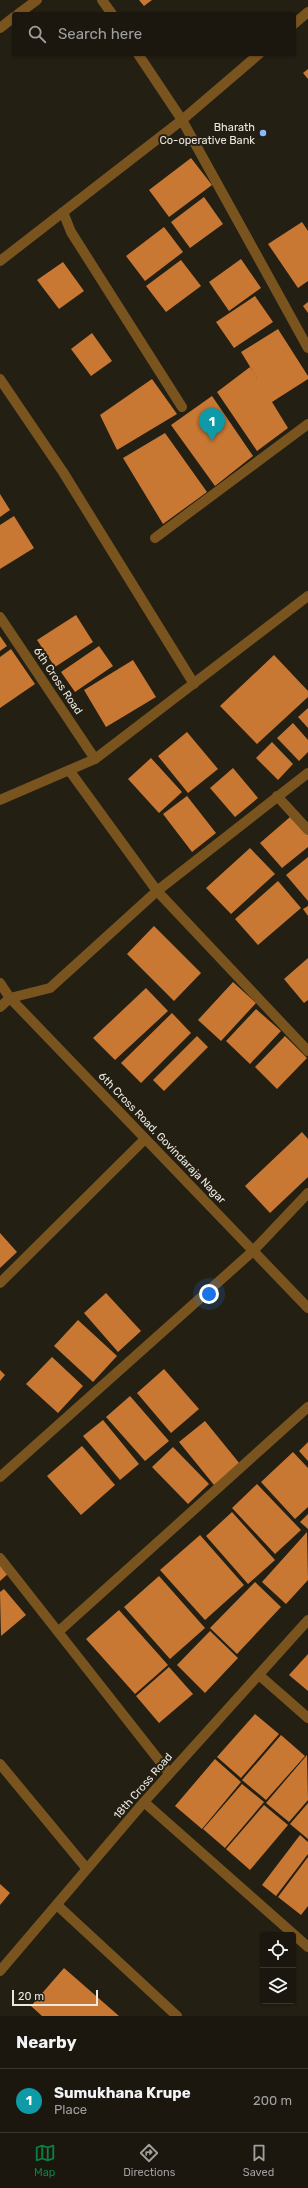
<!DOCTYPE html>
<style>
:root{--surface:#1b170e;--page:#28241c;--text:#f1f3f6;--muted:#a09f9e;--line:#39362e;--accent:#0b8043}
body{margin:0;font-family:Rubik,sans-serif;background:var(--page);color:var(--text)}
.controls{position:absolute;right:12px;bottom:12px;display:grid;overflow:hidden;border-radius:4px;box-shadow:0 1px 3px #0004}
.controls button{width:36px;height:36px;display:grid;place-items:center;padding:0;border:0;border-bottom:1px solid var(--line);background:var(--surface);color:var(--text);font:20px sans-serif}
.scale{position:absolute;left:12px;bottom:10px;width:86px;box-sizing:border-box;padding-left:4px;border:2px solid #ece8e0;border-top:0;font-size:11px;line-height:14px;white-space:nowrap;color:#ece8e0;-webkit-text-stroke:3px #241f13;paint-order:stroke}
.you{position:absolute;left:209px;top:1294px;width:14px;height:14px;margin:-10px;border:3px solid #fff;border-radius:50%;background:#1a73e8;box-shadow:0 0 0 6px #1a73e833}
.badge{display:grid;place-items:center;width:26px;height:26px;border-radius:50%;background:var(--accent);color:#fff;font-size:13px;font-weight:700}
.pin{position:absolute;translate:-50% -33px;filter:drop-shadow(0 1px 2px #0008)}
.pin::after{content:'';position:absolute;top:21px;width:14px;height:12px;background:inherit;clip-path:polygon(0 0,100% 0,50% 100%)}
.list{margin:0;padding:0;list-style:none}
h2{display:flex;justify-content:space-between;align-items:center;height:52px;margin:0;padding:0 16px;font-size:17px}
h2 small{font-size:13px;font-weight:400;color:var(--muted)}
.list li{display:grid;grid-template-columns:26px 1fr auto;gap:12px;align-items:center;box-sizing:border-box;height:64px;padding:0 16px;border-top:1px solid var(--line)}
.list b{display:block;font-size:15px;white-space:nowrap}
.list p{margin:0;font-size:13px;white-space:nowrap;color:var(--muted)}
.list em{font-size:13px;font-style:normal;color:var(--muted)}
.icon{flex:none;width:22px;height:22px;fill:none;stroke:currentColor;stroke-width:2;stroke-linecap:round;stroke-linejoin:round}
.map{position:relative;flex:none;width:308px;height:2016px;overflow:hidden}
.search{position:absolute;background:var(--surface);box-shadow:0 1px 3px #0004;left:12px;right:12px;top:12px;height:44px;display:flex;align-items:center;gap:10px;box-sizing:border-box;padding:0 14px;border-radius:4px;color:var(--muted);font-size:15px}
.sheet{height:116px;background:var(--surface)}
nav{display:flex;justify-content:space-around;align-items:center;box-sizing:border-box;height:56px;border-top:1px solid var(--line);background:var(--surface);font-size:11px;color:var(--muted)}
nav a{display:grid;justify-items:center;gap:2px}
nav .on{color:var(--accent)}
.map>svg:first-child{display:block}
.building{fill:#c87833}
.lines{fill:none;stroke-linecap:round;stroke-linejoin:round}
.minor{stroke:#7a541e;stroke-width:10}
.poi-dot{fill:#88bafc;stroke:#241f13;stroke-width:1.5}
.labels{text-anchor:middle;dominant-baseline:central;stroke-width:4;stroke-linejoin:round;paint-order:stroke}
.poi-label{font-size:11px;fill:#ece8e0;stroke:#241f13;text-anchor:end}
.street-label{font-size:11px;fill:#ece8e0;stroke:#241f13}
</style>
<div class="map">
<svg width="308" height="2016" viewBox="0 0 308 2016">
<rect width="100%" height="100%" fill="#241f13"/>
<path class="building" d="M139 0H152L144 6Z
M308 69V79L303 73Z
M191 158 212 185 169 217 149 190Z
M204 197 223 224 190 248 171 222Z
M302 222 308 231V281L298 288 268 244Z
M164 227 183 252 145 281 126 256Z
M241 259 261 288 229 311 209 282Z
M181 260 201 286 166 312 146 286Z
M63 262 84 291 59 309 37 280Z
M255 296 273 322 234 348 216 322Z
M308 302V313L303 306Z
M278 329 308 376V379L272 402 288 428 257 451 217 392 250 367 257 378 241 352Z
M92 333 112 361 91 376 71 349Z
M152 379 177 414 117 450 100 415Z
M212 396 253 456 215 486 171 425Z
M165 433 207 492 163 524 123 458Z
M0 494 10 510 0 517Z
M14 516 34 548 0 569V525Z
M76 615 93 642 55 667 37 640Z
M0 636 7 646 0 651Z
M99 646 113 666 75 692 61 672Z
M11 649 35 684 0 708V657Z
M274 655 308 691V697L257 744 220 706Z
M133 660 156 697 106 727 84 690Z
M308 708V728L298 717Z
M293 723 308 740V752L299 761 277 738Z
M187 732 218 769 188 793 158 756Z
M272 742 293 764 278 780 256 758Z
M151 758 182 792 159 813 128 779Z
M233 768 258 798 235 817 210 788Z
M187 796 216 833 192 852 163 814Z
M297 811 308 824V847L282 868 260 843Z
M250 848 275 874 231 914 206 888Z
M308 857V901L286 875Z
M278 881 301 908 258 945 235 919Z
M308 906V916L303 909Z
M154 926 201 973 174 1001 127 954Z
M308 958V1000L304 1003 284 979Z
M233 982 256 1003 221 1041 198 1020Z
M146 988 168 1011 115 1060 93 1038Z
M256 1009 281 1031 250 1064 226 1041Z
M172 1013 191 1033 141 1083 121 1063Z
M197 1036 208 1047 164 1091 153 1080Z
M285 1036 307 1058 277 1089 255 1067Z
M302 1132 308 1139V1177L270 1213 245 1186Z
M0 1233 17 1252 0 1268Z
M106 1293 141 1331 118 1352 84 1313Z
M78 1320 117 1356 93 1382 54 1346Z
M52 1357 83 1386 58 1413 26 1384Z
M164 1369 199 1409 171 1433 137 1393Z
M0 1370 5 1375 0 1381Z
M130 1396 169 1441 145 1461 106 1417Z
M103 1420 139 1464 120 1480 83 1436Z
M205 1421 240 1464 214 1485 179 1442Z
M308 1442V1461L299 1451Z
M82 1446 115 1485 81 1515 47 1476Z
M173 1447 209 1484 188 1504 152 1467Z
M293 1452 308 1468V1507L295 1519 261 1482Z
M257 1484 301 1530 275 1554 232 1508Z
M232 1512 275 1560 248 1584 206 1536Z
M308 1514V1529L300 1522Z
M307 1532 308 1580 286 1604 262 1582Z
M200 1535 244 1585 205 1620 160 1570Z
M0 1560 10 1572 0 1581Z
M159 1576 205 1628 170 1659 124 1607Z
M255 1582 281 1607 237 1654 210 1628Z
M4 1589 26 1615 1 1636 0 1592Z
M119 1610 168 1665 135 1694 86 1639Z
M210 1631 238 1658 205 1693 177 1665Z
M308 1654V1691L289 1675Z
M169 1667 193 1694 159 1723 136 1696Z
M255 1714 279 1734 241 1778 217 1757Z
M281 1735 305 1756 266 1800 242 1780Z
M307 1755 308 1800 289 1822 266 1803Z
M215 1759 241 1782 202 1829 175 1806Z
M242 1784 264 1802 225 1848 203 1829Z
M308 1803V1839L290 1824Z
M264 1805 288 1825 250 1870 226 1849Z
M300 1835 308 1842V1854L276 1896 262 1885Z
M308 1857V1906L301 1915 278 1897Z
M0 1884 10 1893 0 1905Z
M64 1968 119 2016H42L31 2006Z"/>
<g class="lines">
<path class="minor" d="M102 0 112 14
M18 14 37 0
M294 24 308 12
M0 28 14 17
M138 54 182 120 308 348
M63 212 71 232 182 407
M0 261 182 120 259 54
M0 379 63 472 194 684
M155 538 308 424
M0 617 95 759
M69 770 157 891 308 773
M277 796 308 830
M0 800 95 759 308 596
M0 983 10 998 308 1308
M0 1007 10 998 50 988 157 891 308 1051
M0 1283 145 1139
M0 1477 253 1251 308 1193
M0 1558 169 1773
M58 1632 308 1407
M259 1675 308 1718
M0 1764 87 1869
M144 1802 308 1947
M57 1905 177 2016
M0 1971 144 1802 308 1620"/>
</g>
<circle class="poi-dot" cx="263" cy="133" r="4"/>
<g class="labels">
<g class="poi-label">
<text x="255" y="127">Bharath<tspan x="255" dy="13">Co-operative Bank</tspan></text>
</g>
<g class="street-label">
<text transform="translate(58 681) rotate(56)">6th Cross Road</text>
<text transform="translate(162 1138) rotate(46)">6th Cross Road, Govindaraja Nagar</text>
<text transform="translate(143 1786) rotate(-49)">18th Cross Road</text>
</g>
</g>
</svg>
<div class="controls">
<button><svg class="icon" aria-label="locate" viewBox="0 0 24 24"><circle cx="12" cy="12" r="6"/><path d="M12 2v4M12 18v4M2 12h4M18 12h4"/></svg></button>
<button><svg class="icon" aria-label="layers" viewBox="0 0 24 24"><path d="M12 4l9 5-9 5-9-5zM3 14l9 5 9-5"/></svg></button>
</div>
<div class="scale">20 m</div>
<div class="you"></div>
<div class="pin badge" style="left:212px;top:441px;background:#0f9aa8">1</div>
<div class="search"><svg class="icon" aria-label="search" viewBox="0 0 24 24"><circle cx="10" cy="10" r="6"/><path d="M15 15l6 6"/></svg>Search here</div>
</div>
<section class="sheet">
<h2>Nearby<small></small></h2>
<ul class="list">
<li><span class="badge" style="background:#0f9aa8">1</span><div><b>Sumukhana Krupe</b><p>Place</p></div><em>200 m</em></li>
</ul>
</section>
<nav>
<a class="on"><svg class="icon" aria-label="map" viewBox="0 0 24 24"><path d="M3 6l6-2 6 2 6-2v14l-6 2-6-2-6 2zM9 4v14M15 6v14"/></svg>Map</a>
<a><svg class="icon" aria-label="directions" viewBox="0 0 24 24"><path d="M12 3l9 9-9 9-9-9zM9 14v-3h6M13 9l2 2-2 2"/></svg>Directions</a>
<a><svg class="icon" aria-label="saved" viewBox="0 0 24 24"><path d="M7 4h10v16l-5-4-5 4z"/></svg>Saved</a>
</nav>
